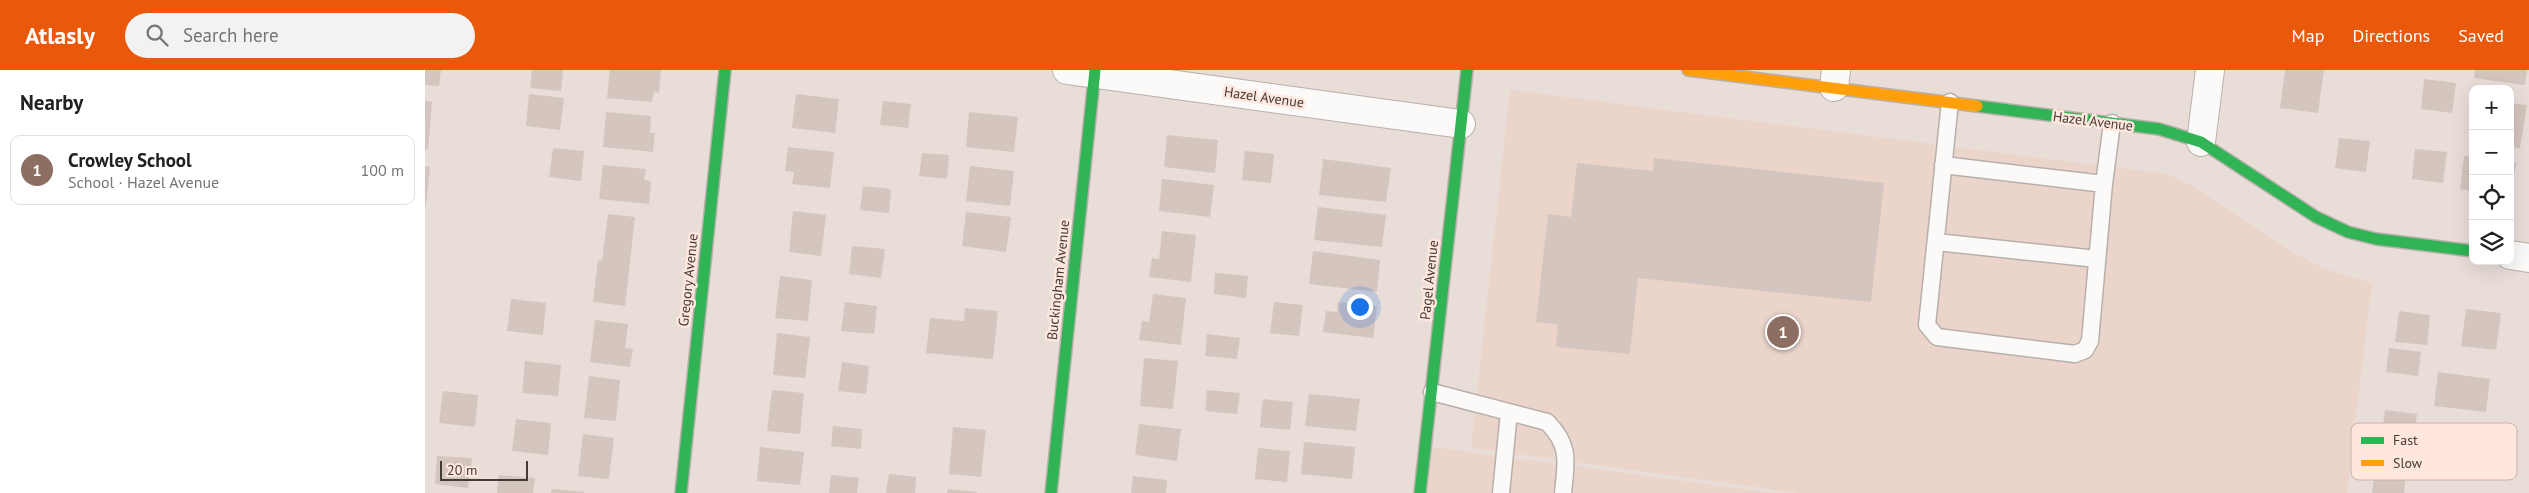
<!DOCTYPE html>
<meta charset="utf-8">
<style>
:root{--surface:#fff;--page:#f2f2f2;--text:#202124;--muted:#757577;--line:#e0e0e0;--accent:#ea580c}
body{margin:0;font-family:"PT Sans",sans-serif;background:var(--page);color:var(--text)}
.controls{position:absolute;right:15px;top:15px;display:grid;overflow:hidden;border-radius:10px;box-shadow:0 5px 20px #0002}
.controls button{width:45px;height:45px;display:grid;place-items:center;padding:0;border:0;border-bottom:1px solid var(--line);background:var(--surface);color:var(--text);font:25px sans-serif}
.scale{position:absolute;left:15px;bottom:12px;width:88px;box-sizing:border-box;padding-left:5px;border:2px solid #443b37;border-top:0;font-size:14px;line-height:18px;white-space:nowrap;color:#443b37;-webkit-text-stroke:4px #ffe7dd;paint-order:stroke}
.you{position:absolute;left:934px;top:236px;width:18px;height:18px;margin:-12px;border:4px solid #fff;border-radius:50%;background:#1a73e8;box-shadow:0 0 0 8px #1a73e833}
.badge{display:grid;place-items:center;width:32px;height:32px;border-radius:50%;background:var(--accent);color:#fff;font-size:16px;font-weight:700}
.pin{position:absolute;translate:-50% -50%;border:2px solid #fff;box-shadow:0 1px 5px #0006}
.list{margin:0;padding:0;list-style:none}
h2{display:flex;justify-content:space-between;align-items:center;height:65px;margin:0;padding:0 20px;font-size:21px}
h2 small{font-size:16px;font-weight:400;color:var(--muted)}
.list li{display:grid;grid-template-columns:32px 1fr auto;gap:15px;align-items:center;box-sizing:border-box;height:70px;margin:0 10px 10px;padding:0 10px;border:1px solid var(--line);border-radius:10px}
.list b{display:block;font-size:19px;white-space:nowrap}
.list p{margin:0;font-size:16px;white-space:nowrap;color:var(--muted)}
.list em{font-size:16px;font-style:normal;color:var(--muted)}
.icon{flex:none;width:28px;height:28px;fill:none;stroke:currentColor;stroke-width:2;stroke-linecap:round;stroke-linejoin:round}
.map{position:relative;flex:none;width:2104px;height:423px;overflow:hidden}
header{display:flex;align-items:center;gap:30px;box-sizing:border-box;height:70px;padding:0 25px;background:var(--accent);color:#fff}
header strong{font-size:24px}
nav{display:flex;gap:28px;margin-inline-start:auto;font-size:18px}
.search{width:350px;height:45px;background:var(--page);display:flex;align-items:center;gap:12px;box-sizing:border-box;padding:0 18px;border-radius:28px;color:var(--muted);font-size:19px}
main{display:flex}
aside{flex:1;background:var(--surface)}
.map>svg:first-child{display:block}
.built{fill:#ebd5cb}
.building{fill:#d4c5be}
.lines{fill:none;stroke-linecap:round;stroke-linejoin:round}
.lane-casing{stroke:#b8afab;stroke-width:19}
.street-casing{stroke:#b8afab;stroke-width:30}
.fast-casing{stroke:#b8afab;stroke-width:14}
.slow-casing{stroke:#b8afab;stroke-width:14}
.lane{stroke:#fcfaf9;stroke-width:16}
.street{stroke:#fcfaf9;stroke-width:28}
.fast{stroke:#30b455;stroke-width:11}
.slow{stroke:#ff9f0a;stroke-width:11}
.labels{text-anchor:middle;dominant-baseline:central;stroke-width:5;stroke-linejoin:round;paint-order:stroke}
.street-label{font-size:14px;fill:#443b37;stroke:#ffe7dd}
.key{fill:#ffe7dd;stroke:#c7b3ab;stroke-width:1}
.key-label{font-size:14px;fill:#443b37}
</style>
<header>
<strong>Atlasly</strong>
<div class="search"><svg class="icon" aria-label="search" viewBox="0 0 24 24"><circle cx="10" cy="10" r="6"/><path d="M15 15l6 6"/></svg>Search here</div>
<nav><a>Map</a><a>Directions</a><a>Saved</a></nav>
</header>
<main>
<aside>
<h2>Nearby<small></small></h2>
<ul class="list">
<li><span class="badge" style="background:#8d6e63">1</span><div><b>Crowley School</b><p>School · Hazel Avenue</p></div><em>100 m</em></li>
</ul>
</aside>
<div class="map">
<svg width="2104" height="423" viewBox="0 0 2104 423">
<rect width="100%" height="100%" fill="#e9ddd8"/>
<path class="built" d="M1085 20 1710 100 1742 104 1764 114 1869 183 1900 199 1947 213 1922 423H1373L1046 378Z
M1000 376 1348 423H995Z"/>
<path class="building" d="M0 0H16L14 16 0 15Z
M107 0H138L136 21 105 18Z
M185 0H236L234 23 229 22 227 32 182 28Z
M1860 0H1899L1893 43 1855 38Z
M2050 0H2102L2100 15 2049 8Z
M1999 9 2031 13 2027 43 1996 39Z
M104 24 139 28 135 60 101 56Z
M371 24 414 29 410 63 367 58Z
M0 31 7 32 3 80 0 79Z
M458 31 486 34 483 58 455 55Z
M2085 33 2102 35 2095 78 2085 77Z
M181 42 226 46 225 63H230L228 82 178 77Z
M544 42 593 47 589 82 541 77Z
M742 65 793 70 790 103 739 97Z
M1914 68 1945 71 1941 102 1910 98Z
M363 77 409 82 405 118 367 114 369 102 360 101Z
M128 78 159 81 156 111 124 107Z
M1990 79 2022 82 2018 113 1987 109Z
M820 81 849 84 846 113 817 110Z
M497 83 524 85 522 109 494 106Z
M2039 86 2048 87V121L2035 119Z
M1229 88 1459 113 1446 232 1213 208 1205 284 1131 277 1133 254 1111 252 1123 144 1146 147 1152 93 1228 101Z
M898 89 966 98 961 132 894 125Z
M2085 92 2091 93 2086 125H2085Z
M178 95 221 99 219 110 226 111 224 134 174 129Z
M0 96 5 97 1 135H0Z
M545 96 589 101 585 136 541 131Z
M737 109 789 115 785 147 734 141Z
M438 116 466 119 464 143 435 140Z
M893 137 961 145 957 177 889 170Z
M368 141 401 145 396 186 364 182Z
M541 142 586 147 581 182 537 176Z
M183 144 210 147 200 236 168 232 173 190 177 191Z
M737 161 771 165 766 212 724 207 727 188 734 189Z
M427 176 460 179 456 208 424 204Z
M888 181 955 190 952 222 884 214Z
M790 203 823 206 821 228 789 224Z
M355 206 387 210 383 251 350 248Z
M728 224 761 228 756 275 714 270 717 251 724 252Z
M86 229 121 233 118 265 82 261Z
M420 232 452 236 449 264 416 261Z
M849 232 878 235 874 266 845 263Z
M913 232 952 236 948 268 898 262 901 241 912 242Z
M540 238 573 241 568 289 501 283 505 248 539 251Z
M2041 239 2076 243 2071 280 2036 276Z
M1974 241 2005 245 2002 275 1970 272Z
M170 250 203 254 200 278 208 279 205 297 165 292Z
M352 263 385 267 380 308 348 305Z
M782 264 815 268 812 289 780 286Z
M1964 278 1996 282 1993 306 1961 302Z
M719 288 753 291 748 339 715 336Z
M100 291 136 295 133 326 97 323Z
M417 292 444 296 441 324 413 321Z
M2013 302 2065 309 2061 342 2009 336Z
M164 306 195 310 191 351 159 348Z
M347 320 379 323 375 364 342 361Z
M782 320 815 323 812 344 780 341Z
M18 321 53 325 50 357 14 353Z
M884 324 935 329 931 361 880 356Z
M838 329 868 332 865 360 835 357Z
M1960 340 1992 344 1988 374 1956 370Z
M91 349 126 353 123 385 87 381Z
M714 354 756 359 752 391 710 385Z
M408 356 437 359 436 379 406 376Z
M528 357 561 360 556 407 524 404Z
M158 364 189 368 184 409 153 406Z
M879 372 930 377 927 409 876 404Z
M335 377 379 382 375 415 332 411Z
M833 378 865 381 862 412 830 409Z
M12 386 47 388 43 418 10 414Z
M1950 400 1981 404 1979 423H1947Z
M464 404 491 407 490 423H461Z
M74 405 110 408 108 423H72Z
M406 405 434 408 432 423H404Z
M708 406 742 410 741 423H706Z
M127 419 159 422V423H126Z
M523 419 552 422V423H522Z"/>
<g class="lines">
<defs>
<path id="lane" d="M1525 32 1502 255 1512 267 1650 284 1660 280 1665 271 1679 114 1687 53
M1518 95 1679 114
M1511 172 1672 189
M1007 322 1122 352C1146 376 1141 392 1138 423
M1076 423 1084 342"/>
<path id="street" d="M642 0 1036 54
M1409 17 1411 0
M1776 72 1785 0
M2085 185 2104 188"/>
<path id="fast" d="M1552 36 1734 59 1776 72 1891 147 1923 162 1951 169 2048 181
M256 423 300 0
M626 423 670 0
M995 423 1042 0"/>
<path id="slow" d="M1263 0 1552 36"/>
</defs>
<use href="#lane" class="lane-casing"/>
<use href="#street" class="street-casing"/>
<use href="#fast" class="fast-casing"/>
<use href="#slow" class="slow-casing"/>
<use href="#lane" class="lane"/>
<use href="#street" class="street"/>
<use href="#fast" class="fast"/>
<use href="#slow" class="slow"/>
</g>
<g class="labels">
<g class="street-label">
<text transform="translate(839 27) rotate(8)">Hazel Avenue</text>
<text transform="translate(1668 51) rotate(7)">Hazel Avenue</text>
<text transform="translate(263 210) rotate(-84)">Gregory Avenue</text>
<text transform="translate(633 210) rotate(-84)">Buckingham Avenue</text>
<text transform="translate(1004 210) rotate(-84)">Pagel Avenue</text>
</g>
</g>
<rect x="1926" y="353" width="166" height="57" rx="8" class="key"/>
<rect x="1936" y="367" width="23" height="7" fill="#30b455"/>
<rect x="1936" y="390" width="23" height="6" fill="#ff9f0a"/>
<g class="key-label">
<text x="1968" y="375">Fast</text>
<text x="1968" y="398">Slow</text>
</g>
</svg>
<div class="controls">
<button>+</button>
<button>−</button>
<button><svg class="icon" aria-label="locate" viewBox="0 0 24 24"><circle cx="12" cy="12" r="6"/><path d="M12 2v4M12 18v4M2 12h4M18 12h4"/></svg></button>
<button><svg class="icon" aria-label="layers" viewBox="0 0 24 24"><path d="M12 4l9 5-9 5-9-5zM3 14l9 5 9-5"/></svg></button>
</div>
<div class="scale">20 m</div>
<div class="you"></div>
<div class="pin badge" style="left:1358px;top:262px;background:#8d6e63">1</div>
</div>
</main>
